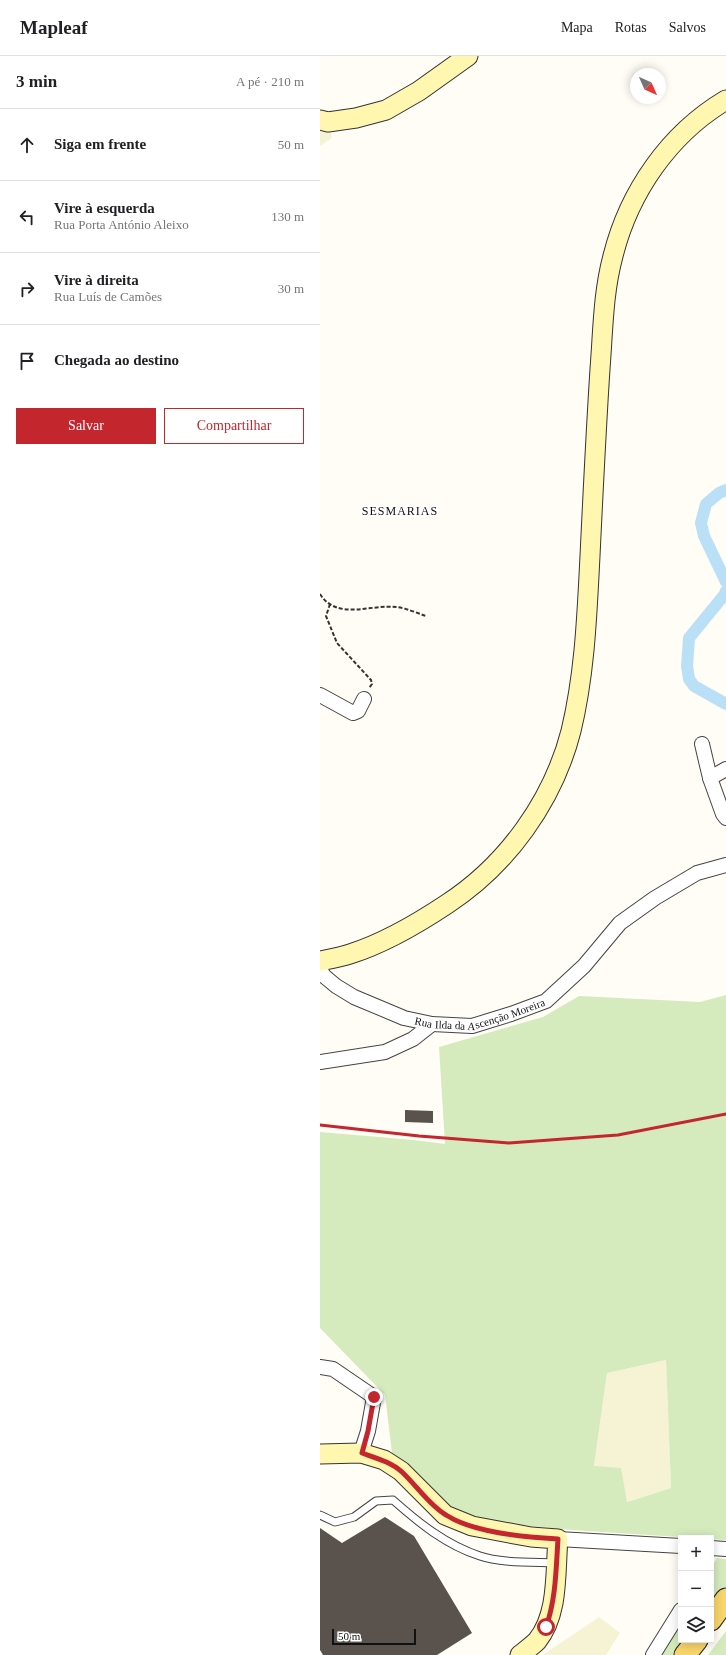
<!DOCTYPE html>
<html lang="pt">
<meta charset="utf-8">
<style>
:root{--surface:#fff;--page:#f2f2f2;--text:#202124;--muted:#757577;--line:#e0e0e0;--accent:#c4262e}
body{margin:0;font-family:Georgia,serif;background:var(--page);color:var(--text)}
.controls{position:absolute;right:12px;bottom:12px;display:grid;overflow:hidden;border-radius:0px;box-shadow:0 2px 10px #0003}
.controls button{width:36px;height:36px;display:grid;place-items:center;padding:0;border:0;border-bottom:1px solid var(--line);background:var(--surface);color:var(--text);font:20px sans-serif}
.compass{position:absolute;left:310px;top:12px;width:36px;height:36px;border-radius:50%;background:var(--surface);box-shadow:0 2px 10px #0003;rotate:135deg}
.scale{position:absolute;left:12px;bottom:10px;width:84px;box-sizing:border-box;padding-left:4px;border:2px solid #111;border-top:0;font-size:11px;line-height:14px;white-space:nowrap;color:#111;-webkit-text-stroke:3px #fff;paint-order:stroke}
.stop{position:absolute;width:12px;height:12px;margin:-9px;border:3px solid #c4262e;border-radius:50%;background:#fff}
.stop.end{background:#c4262e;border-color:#fff;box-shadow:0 1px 4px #0008}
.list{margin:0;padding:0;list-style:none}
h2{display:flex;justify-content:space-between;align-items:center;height:52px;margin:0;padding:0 16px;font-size:17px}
h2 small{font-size:13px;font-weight:400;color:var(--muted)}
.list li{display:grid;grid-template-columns:26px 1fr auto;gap:12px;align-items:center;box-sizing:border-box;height:72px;padding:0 16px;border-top:1px solid var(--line)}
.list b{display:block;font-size:15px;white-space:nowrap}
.list p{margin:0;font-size:13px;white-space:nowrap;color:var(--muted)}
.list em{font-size:13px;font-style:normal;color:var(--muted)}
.actions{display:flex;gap:8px;padding:12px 16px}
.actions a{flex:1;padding:9px 0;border:1px solid var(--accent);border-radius:0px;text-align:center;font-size:14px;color:var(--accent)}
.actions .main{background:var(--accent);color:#fff}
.icon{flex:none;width:22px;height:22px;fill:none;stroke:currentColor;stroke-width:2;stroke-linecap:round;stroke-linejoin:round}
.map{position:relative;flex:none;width:406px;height:1599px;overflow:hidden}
header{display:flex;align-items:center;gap:24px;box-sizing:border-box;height:56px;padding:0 20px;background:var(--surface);border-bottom:1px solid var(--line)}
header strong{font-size:19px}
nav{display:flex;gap:22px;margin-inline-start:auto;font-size:14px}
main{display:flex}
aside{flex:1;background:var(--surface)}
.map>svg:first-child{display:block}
.farmland{fill:#f6f3d4}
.green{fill:#d5ebbd;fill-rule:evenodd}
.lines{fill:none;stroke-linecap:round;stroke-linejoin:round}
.canal{stroke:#b9e0f7;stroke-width:12}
.building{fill:#5a524d}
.lane-casing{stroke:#444;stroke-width:9}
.street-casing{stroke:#444;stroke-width:16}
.secondary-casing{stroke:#333;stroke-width:21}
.primary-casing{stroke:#222;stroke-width:23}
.path{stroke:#333;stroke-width:2;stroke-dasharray:4 2;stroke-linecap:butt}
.lane{stroke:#fff;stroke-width:7}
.street{stroke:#fff;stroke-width:14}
.secondary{stroke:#fff6b0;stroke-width:19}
.primary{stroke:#f9d66b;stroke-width:21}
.rail{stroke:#c4262e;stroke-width:3}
.route{stroke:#c4262e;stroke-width:5}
.labels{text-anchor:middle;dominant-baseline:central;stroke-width:4;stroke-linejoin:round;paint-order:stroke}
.street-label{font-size:11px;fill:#111;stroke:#fff}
.neighbourhood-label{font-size:12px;letter-spacing:1px;fill:#111;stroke:#fff}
</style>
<header>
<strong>Mapleaf</strong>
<nav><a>Mapa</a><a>Rotas</a><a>Salvos</a></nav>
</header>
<main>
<aside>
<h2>3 min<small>A pé · 210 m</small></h2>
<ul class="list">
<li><svg class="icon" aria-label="ahead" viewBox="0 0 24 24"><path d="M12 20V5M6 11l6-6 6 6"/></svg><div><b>Siga em frente</b></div><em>50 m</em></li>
<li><svg class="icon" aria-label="left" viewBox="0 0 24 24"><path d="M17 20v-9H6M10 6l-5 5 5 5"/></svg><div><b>Vire à esquerda</b><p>Rua Porta António Aleixo</p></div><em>130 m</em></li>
<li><svg class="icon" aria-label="right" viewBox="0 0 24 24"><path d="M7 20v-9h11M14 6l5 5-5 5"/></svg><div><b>Vire à direita</b><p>Rua Luís de Camões</p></div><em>30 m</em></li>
<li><svg class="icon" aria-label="arrive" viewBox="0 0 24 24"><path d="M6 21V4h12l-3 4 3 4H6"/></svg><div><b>Chegada ao destino</b></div></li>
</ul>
<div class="actions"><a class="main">Salvar</a><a>Compartilhar</a></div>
</aside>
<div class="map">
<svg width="406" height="1599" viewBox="0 0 406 1599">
<rect width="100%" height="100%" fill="#fffdf5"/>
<path class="farmland" d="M0 70 10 71 12 82 0 90Z
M346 1304 351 1432 306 1446 274 1411 287 1317Z
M279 1561 300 1577 286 1599H223Z"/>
<path class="green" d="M406 939V1484L252 1474 188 1468 145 1459 124 1450 100 1423 72 1397 65 1339 0 1272V1076L94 1084 125 1088 119 991 223 961 259 940 380 946ZM346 1304 351 1432 307 1446 301 1412 274 1410 287 1317Z
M397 1502 406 1503V1531L391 1553V1512Z
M361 1564V1584H368L357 1599H338Z
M406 1575V1599H388Z"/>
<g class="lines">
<path class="canal" d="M406 434 399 437 386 448 381 467 384 480 406 526
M406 535 405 538 369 582 367 610 369 623 374 630 406 648"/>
</g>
<path class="building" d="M85 1054 113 1055V1067L85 1066Z
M65 1461 94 1480 152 1577 117 1599H3L0 1594V1472L22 1487Z"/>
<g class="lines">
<defs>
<path id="lane" d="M0 1459 15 1466 34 1461 56 1445 73 1444C99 1467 126 1489 160 1500 180 1507 214 1506 236 1507"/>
<g id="street">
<path d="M0 639 33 657 38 655 44 643"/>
<path d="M382 688 390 722"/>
<path d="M406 713 390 722 403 758 406 762"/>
<path id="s1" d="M0 911 3 919 16 930 34 941 84 962 112 968 152 970 191 958 226 945 264 910 300 867 335 842 377 817 406 809"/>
<path d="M0 1006 65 996 93 983 112 968"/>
<path d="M0 1311 13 1313 54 1341 48 1375 41 1397"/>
<path d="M238 1483 361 1490"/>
<path d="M391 1492 406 1493"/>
<path d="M333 1599 361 1554"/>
</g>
<path id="secondary" d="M0 64 8 66 36 62 66 54 99 35 148 0
M0 905C10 903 21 901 30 898 65 887 97 868 127 848 187 809 233 745 251 675 265 617 267 558 270 500 273 437 276 375 280 313 283 275 283 237 293 200 309 136 349 78 406 44
M0 1398 41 1397 64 1404 81 1415 125 1459 152 1470 211 1481 238 1483C235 1516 239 1558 217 1585 212 1590 205 1595 200 1599"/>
<path id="primary" d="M391 1564 406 1543
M365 1599 377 1584"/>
</defs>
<use href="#lane" class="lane-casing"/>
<use href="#street" class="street-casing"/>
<use href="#secondary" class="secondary-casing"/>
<use href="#primary" class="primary-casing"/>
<path class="path" d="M0 538C17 565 51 548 76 551 86 552 97 557 106 560
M10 548 6 560 17 587 51 624 52 628 49 632"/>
<use href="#lane" class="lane"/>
<use href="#street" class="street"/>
<use href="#secondary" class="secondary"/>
<use href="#primary" class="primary"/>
<path class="rail" d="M0 1069 99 1080 189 1087 298 1079 406 1058"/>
</g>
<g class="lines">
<path class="route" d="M54 1341 48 1375 42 1397C56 1402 71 1406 82 1416 96 1429 110 1450 126 1459 154 1477 205 1481 238 1483 236 1513 236 1543 226 1571"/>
</g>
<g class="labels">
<g class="street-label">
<text stroke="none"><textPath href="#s1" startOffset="179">Rua Ilda da Ascenção Moreira</textPath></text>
</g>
<g class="neighbourhood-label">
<text x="80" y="455">SESMARIAS</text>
</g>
</g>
</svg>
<div class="controls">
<button>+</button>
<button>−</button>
<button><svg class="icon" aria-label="layers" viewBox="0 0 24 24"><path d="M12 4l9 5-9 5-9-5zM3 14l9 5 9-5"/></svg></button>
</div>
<svg class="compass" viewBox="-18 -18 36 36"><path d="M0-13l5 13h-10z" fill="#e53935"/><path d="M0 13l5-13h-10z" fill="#757577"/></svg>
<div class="scale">50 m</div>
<div class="stop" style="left:226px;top:1571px"></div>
<div class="stop end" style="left:54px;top:1341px"></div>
</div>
</main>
